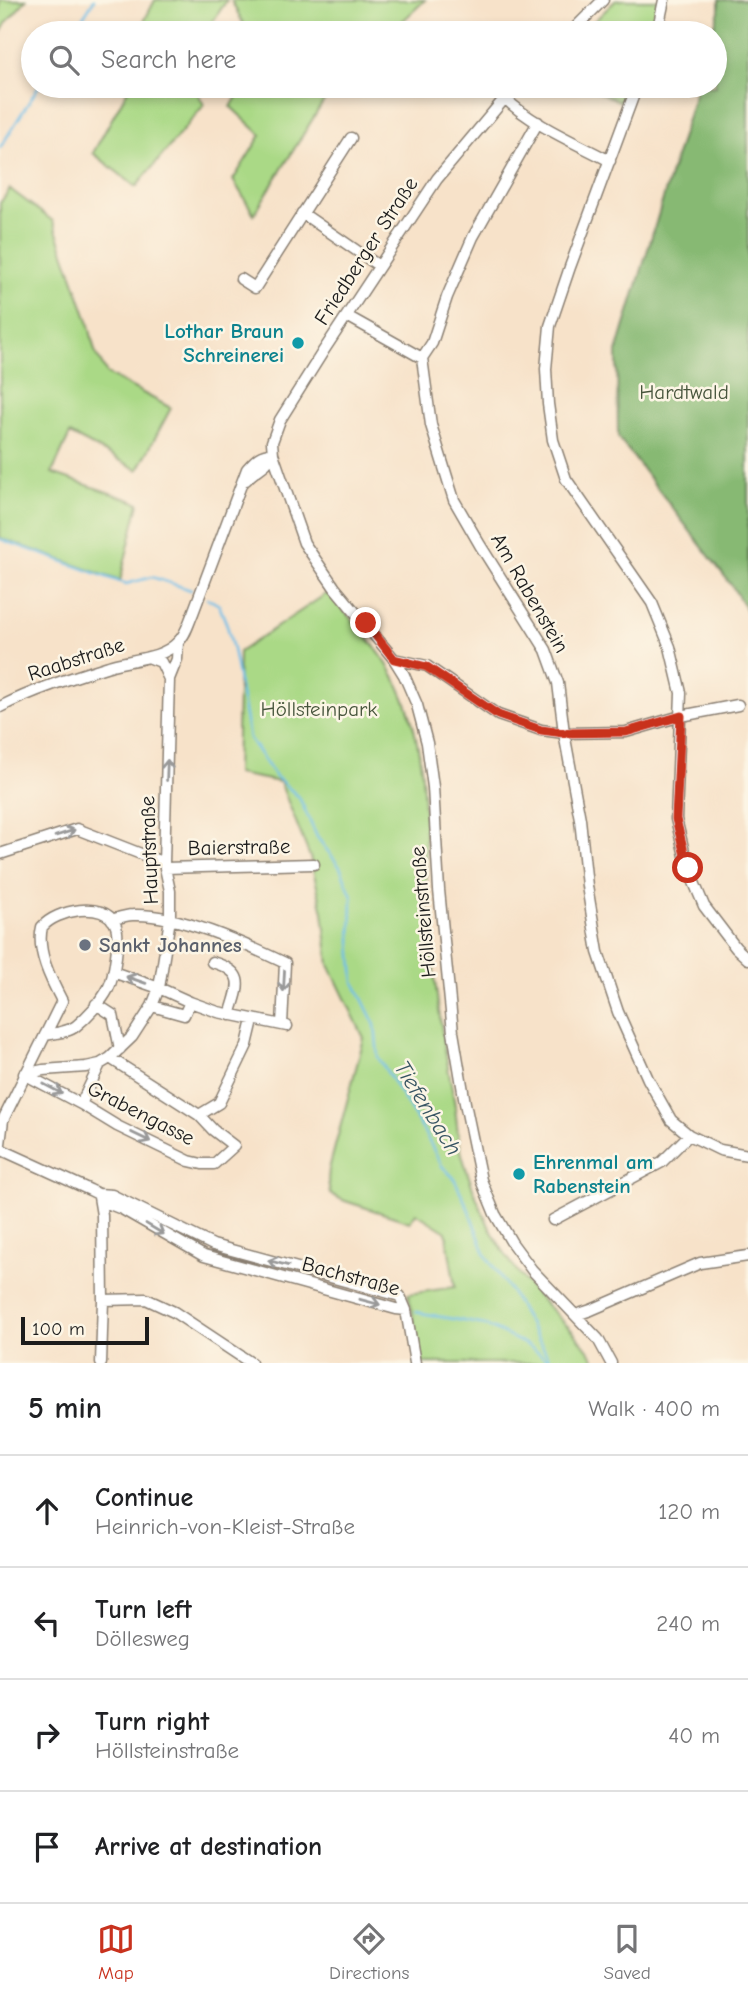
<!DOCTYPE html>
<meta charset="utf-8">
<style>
:root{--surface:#fff;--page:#f6f6f6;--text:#202124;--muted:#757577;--line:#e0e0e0;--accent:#c8321e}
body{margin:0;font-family:"Comic Neue",sans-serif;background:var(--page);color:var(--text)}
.scale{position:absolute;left:21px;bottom:18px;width:128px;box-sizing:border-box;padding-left:7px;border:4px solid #1c1c1c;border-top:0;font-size:19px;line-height:24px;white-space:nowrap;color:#1c1c1c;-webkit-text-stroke:5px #fcf5e5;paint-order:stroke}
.stop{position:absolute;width:21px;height:21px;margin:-16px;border:5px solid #c8321e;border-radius:50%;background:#fff}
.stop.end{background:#c8321e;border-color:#fff;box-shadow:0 2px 7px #0008}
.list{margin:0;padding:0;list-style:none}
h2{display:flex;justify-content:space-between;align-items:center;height:91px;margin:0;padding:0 28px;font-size:30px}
h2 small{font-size:23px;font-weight:400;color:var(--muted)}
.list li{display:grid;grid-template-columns:46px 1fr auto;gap:21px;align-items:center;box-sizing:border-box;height:112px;padding:0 28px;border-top:2px solid var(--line)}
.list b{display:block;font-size:26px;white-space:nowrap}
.list p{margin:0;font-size:23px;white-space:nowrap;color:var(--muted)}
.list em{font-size:23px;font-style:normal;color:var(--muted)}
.icon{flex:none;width:38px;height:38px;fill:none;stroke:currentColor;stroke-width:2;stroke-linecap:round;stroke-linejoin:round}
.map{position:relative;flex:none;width:748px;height:1363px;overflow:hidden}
.search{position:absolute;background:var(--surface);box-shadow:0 4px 10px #0003;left:21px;right:21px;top:21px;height:77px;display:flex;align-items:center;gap:18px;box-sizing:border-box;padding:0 24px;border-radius:38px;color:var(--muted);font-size:26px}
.sheet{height:539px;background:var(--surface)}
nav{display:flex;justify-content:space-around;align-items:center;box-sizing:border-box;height:98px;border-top:2px solid var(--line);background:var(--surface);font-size:19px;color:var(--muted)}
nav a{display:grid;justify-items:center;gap:4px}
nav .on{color:var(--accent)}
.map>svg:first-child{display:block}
.green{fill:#aad986;stroke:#637a51;stroke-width:2}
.forest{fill:#87b973;stroke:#526a48;stroke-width:2}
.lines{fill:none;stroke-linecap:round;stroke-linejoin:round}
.stream{stroke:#6dbee8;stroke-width:2.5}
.minor-casing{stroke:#8a7f72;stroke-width:13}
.minor{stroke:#fff;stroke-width:10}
.oneway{stroke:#999}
.route{stroke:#c8321e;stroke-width:9}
.culture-dot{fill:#0f9aa8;stroke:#fcf5e5;stroke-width:2.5}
.worship-dot{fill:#6b7280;stroke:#fcf5e5;stroke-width:2.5}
.labels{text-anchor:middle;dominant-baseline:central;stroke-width:5;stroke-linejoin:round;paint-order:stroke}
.street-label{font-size:21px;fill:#1c1c1c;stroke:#fcf5e5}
.culture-label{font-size:21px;font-weight:bold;fill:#0d838f;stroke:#fcf5e5;text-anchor:end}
.park-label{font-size:21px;fill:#47553c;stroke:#fcf5e5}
.worship-label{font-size:21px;font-weight:bold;fill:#5b616d;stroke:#fcf5e5;text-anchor:start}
.water-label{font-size:23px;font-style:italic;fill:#385563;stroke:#fcf5e5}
</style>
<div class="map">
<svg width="748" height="1363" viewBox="0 0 748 1363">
<rect width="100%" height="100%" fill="#fcf5e5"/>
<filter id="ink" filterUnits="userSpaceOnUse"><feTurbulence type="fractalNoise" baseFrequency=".0143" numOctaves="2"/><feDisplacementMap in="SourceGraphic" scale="14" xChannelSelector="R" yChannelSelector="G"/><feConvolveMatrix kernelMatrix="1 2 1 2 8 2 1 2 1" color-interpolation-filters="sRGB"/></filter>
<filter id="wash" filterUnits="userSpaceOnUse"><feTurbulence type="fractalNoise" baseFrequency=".00686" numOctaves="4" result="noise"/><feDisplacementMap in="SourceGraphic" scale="28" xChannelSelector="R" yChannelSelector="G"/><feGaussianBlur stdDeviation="1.57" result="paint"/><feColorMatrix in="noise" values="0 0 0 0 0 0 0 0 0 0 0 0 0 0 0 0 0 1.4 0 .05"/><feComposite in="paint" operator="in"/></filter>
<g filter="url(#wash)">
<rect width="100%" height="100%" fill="#f7e2c9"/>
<path class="green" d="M0 0H26L7 22 0 34Z
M155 0H227L205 33H138Z
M231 0H425L390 33H248Z
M616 0H658L653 33H582Z
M130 86H194L204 105 136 187 93 153Z
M243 86H336L330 91 254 214 233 180 261 135 231 107Z
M585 86H631L623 103Z
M10 189 53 221 88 321 95 351 107 374 171 408 138 470 70 434 52 473 139 503 120 581 0 538V203Z
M335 588 329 594C353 622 381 649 397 682 430 748 423 824 427 895 431 964 441 1032 454 1100 457 1119 457 1139 463 1158 479 1212 499 1254 538 1296 559 1319 581 1336 597 1363H423L408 1294 455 1287 446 1232 416 1213 410 1222 345 1201 330 1194 328 1180 329 1169 364 1038 329 965 323 912 310 857 280 782 236 774 239 652Z"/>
<path class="forest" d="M719 0H748V613L732 586 618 437 617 352 697 86H715V33H712L719 11Z"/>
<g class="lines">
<path class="stream" d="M73 33 94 0
M0 148 39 86
M0 539 126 584 152 577 191 590
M207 598 219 605 227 625 234 654 249 738 275 776 299 797 317 837 340 867 352 896 351 941 354 982 375 1025 378 1057 423 1130 442 1166 454 1178 468 1208 486 1256 509 1289 552 1363
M416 1312 485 1325 529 1346 549 1360"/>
</g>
</g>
<g filter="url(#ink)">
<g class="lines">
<defs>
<path id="minor" d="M570 33 603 0
M657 33 664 0
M517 86 505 98 437 179 324 350 280 420 272 442 273 454 304 543 335 588 394 659 404 675 417 705 427 743 433 787 439 890 453 1032 465 1103 481 1180 495 1214 512 1243 532 1270 598 1339 611 1363
M637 86 570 267 550 326 546 369 548 404 553 440 566 479 652 603 670 647 681 693 676 819 688 868 704 906 736 948 748 959
M505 98C529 123 578 144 610 161
M538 122 473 237 447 297 432 343 422 358 431 425 454 500 480 545 546 650 558 683 564 733 580 819 587 886 598 952 618 1012 648 1079 671 1120 689 1135 720 1150 748 1155
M302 213 379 266
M241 279 255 288 351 138
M347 316 422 358
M246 480C256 468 265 469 273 454
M148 657 161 662 169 679
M394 659 427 666 498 715 541 730 564 733 626 732 681 716 738 705
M0 707C35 689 74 677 112 665 133 659 162 659 178 642 186 635 189 622 193 613L247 469C255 460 261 453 273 454
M0 854 77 829 164 863
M165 868 314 864
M112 920C118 918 126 915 133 915 177 913 245 944 285 963L282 1025
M212 962C247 972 239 986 230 1015
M113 972 159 988 190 1002 218 1012 287 1026
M96 1004 113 1015 120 1049
M152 1006 184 1015 190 1002
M24 1074 43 1070 86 1067 100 1064 110 1058 132 1037 152 1006 159 988 170 919V891L164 863 169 679 177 659 178 642
M24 1074 81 1104 117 1126 189 1161 202 1164H214L234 1146 213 1130 199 1115 110 1058
M81 1104 100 1064
M199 1115 219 1103 247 1045 253 1020
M0 1144 3 1120 62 1001C51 980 36 951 42 927 56 910 104 900 115 924 121 935 114 978 108 989 102 1001 87 1017 76 1026 69 1032 55 1033 45 1035
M0 1149 90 1190 98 1194 107 1203 122 1209 204 1256 396 1309 406 1310
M98 1194 112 1195 213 1245 400 1296 406 1310 415 1363
M99 1197 102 1215 103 1300 101 1363
M553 1220 662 1162 689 1135
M103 1300 146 1299 174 1312 251 1363
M576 1315 591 1310 700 1263 748 1256"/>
</defs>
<use href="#minor" class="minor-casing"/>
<use href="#minor" class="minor"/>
</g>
<defs><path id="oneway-shaft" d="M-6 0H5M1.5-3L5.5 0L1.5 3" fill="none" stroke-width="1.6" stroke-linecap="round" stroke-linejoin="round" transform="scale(1.75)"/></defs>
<g class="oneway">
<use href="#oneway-shaft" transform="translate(167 770) rotate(-88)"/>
<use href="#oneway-shaft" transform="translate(65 833) rotate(-18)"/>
<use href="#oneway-shaft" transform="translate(136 980) rotate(-161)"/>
<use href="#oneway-shaft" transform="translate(284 981) rotate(93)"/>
<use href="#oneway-shaft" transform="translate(53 1089) rotate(28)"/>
<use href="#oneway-shaft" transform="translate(141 1137) rotate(26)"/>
<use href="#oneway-shaft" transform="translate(155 1229) rotate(31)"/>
<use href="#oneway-shaft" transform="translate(278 1263) rotate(-165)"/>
<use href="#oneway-shaft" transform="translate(370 1302) rotate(15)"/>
</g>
</g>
<g class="lines" filter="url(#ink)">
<path class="route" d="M366 623 394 659 427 667 498 715 541 730 564 733 626 732 681 716 676 819 688 868"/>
</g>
<g class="culture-dot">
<circle cx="298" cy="343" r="7"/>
<circle cx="519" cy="1174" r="7"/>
</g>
<circle class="worship-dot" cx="85" cy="945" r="7"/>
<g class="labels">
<g class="street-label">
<text transform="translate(366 251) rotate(-57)">Friedberger Straße</text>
<text transform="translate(530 593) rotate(60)">Am Rabenstein</text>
<text transform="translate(76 659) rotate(-18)">Raabstraße</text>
<text transform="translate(239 847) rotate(-1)">Baierstraße</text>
<text transform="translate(149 850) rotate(-92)">Hauptstraße</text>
<text transform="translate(423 912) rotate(-95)">Höllsteinstraße</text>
<text transform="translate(141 1113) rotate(27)">Grabengasse</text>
<text transform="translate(351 1276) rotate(15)">Bachstraße</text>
</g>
<g class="culture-label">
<text x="284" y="331">Lothar Braun<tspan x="284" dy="24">Schreinerei</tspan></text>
<text x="533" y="1162" text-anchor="start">Ehrenmal am<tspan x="533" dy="24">Rabenstein</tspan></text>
</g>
<g class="park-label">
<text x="684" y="392">Hardtwald</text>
<text x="319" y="709">Höllsteinpark</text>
</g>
<g class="worship-label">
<text x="99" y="945">Sankt Johannes</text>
</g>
<g class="water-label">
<text transform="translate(428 1108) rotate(58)">Tiefenbach</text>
</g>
</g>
</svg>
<div class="scale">100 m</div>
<div class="stop" style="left:688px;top:868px"></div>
<div class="stop end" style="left:366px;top:623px"></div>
<div class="search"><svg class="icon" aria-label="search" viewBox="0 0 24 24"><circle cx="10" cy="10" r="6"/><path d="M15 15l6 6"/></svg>Search here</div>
</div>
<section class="sheet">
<h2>5 min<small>Walk · 400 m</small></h2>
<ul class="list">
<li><svg class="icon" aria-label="ahead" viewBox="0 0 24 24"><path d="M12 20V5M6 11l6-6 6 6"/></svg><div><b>Continue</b><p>Heinrich-von-Kleist-Straße</p></div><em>120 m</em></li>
<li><svg class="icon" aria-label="left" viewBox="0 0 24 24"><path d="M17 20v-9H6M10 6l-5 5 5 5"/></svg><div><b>Turn left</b><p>Döllesweg</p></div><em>240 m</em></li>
<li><svg class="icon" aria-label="right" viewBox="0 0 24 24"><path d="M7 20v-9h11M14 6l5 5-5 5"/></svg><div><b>Turn right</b><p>Höllsteinstraße</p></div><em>40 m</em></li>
<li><svg class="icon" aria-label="arrive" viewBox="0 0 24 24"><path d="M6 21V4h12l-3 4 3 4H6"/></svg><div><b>Arrive at destination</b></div></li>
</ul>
</section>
<nav>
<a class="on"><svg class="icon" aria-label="map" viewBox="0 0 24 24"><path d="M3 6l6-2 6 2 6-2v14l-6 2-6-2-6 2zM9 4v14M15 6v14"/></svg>Map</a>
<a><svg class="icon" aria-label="directions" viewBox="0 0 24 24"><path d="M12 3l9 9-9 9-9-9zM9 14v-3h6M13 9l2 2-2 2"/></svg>Directions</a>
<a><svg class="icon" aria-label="saved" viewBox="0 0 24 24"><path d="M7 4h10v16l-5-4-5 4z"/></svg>Saved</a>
</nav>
